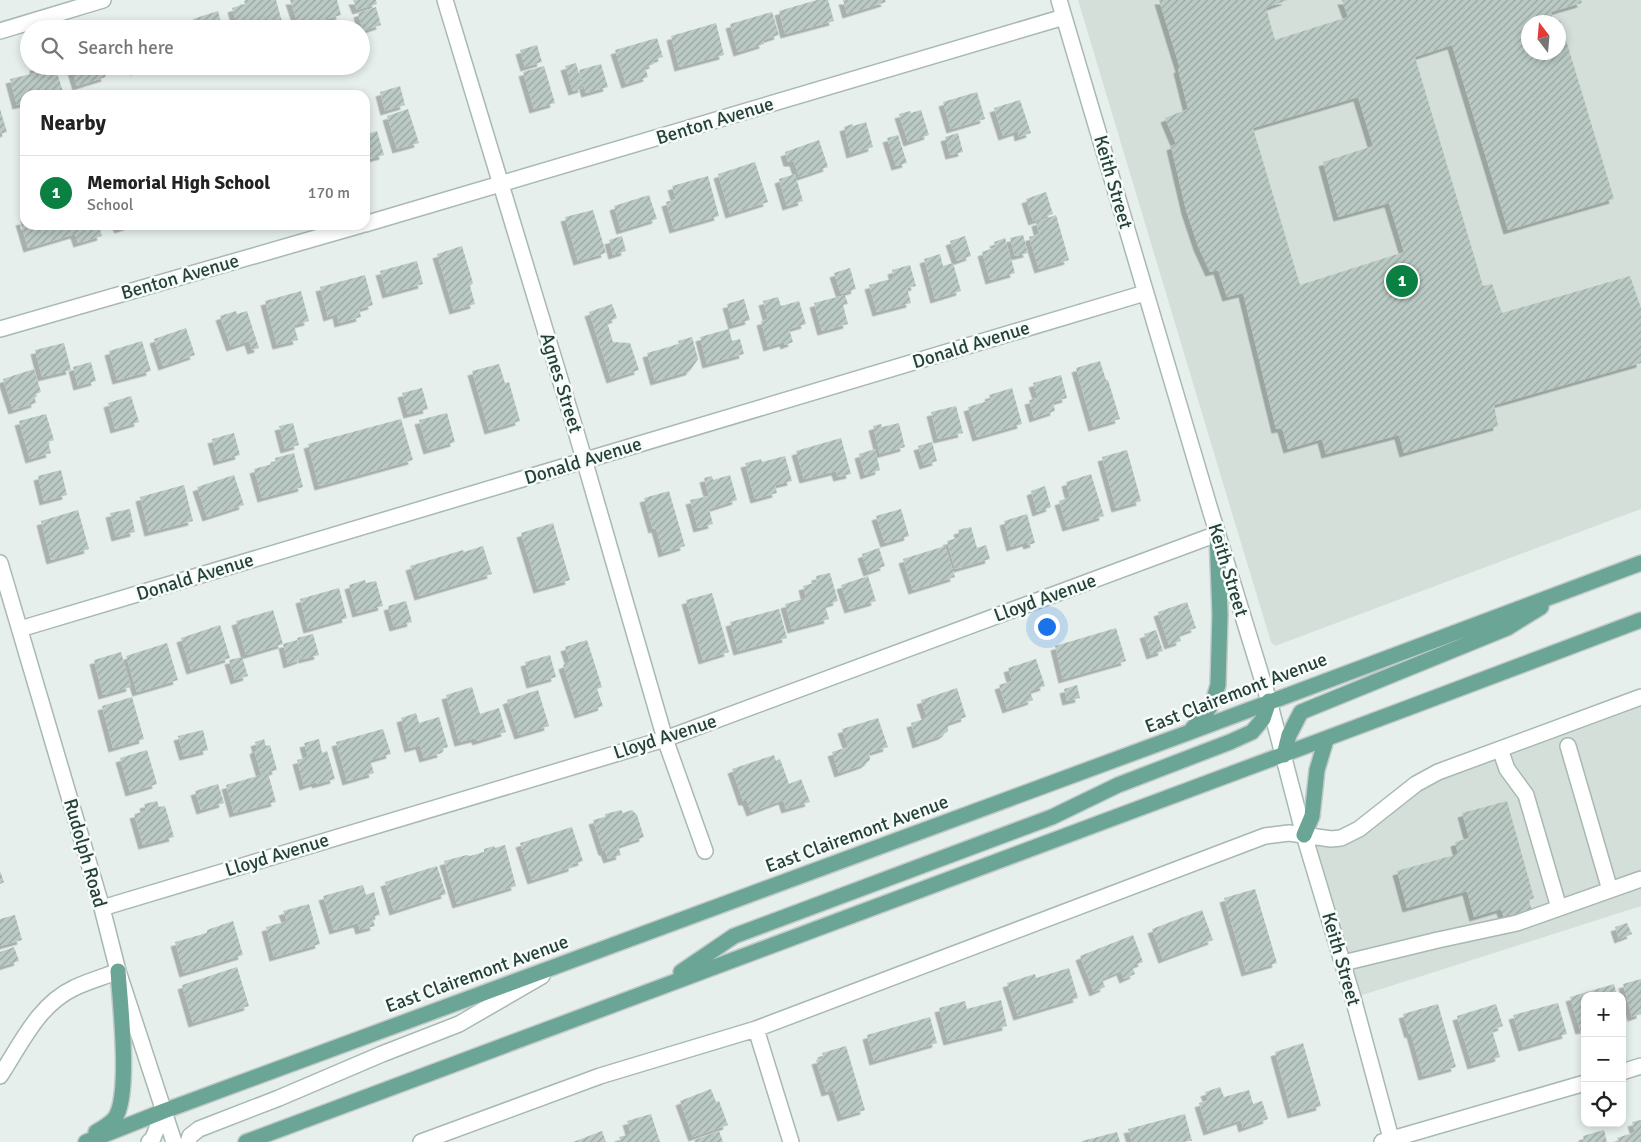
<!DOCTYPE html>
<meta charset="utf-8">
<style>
:root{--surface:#fff;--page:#f2f2f2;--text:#222;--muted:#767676;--line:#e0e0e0;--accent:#0b8043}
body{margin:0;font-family:Signika,sans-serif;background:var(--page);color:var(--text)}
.controls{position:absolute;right:15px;bottom:15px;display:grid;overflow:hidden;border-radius:10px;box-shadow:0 2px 8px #0003}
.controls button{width:45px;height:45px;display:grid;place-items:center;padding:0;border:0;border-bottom:1px solid var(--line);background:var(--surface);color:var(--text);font:25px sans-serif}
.compass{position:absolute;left:1521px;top:15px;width:45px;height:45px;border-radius:50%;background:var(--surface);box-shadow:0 2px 8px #0003;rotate:344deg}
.you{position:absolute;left:1046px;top:626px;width:18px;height:18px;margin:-12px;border:4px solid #fff;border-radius:50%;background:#1a73e8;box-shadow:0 0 0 8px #1a73e833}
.badge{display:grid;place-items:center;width:32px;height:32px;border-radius:50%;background:var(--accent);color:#fff;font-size:16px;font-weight:700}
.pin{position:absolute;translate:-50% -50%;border:2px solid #fff;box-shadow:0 1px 5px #0006}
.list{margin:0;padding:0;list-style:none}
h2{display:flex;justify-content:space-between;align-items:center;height:65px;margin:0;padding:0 20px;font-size:21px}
h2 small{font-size:16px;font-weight:400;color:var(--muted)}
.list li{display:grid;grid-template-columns:32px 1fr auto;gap:15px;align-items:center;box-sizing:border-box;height:75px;padding:0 20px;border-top:1px solid var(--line)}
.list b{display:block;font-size:19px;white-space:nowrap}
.list p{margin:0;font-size:16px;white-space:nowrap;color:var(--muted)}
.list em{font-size:16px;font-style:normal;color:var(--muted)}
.icon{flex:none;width:28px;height:28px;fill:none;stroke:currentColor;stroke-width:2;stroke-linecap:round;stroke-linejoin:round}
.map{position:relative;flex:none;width:1641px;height:1142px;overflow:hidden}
.search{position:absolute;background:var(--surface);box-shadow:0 2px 8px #0003;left:20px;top:20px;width:350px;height:55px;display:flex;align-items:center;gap:12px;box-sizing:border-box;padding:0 18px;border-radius:28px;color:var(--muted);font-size:19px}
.panel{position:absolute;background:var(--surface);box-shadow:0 2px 8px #0003;left:20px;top:90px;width:350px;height:140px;border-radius:15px}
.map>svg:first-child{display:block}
.built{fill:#d4dfda;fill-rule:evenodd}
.building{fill:url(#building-hatch);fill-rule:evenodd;filter:url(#shadow)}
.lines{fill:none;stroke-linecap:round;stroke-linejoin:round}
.minor-casing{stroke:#a8b8b2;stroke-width:18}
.major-casing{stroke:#c2cac8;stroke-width:18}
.minor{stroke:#fff;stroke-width:15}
.major{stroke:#6aa596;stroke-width:15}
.labels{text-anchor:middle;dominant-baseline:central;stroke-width:5;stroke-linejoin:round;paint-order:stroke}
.street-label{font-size:19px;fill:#24423a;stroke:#f7fbf9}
</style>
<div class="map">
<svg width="1641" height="1142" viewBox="0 0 1641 1142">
<defs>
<pattern id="building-hatch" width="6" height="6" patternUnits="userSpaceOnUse" patternTransform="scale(1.25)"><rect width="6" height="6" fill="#bbcac4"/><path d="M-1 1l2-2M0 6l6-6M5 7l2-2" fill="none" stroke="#98a6a0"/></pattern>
<filter id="shadow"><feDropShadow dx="-4.5" dy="4.5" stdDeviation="0" flood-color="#0004"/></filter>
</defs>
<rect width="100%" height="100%" fill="#e6efeb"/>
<path class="built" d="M1078 0H1641V509L1275 646 1271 642 1232 513ZM1528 22H1558V52H1528Z
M1641 697V906L1353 998 1304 835 1331 839 1416 784Z"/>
<path class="building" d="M246 0H276L284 29H238L232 8 245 4 244 1Z
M290 0H337L341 15 299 27Z
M353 0H376L377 4 357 10Z
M817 0H828L834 21 785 34 779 11Z
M843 0H885L886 2 847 14Z
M1159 0H1288L1266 8 1275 40 1348 17 1342 0H1581L1582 3 1551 12 1553 22H1528V52H1558V22H1555L1560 20 1614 199 1508 230 1452 45 1415 57 1483 286 1492 284 1502 313 1630 276 1641 308V363L1494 405 1498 426 1404 453 1399 435 1326 454 1322 439 1288 449 1282 428 1276 429 1243 293 1227 297 1218 270 1210 272 1198 246 1186 210 1171 146 1176 144 1165 118 1188 109 1178 69 1180 68ZM1358 97 1373 146 1323 162 1338 217 1389 203 1404 252 1300 285 1253 128Z
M376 7 381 25 363 31 358 13Z
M218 11 223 29H182L181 27 194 23 193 19Z
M772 12 779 35 763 40 764 44 738 52 730 24Z
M716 23 724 55 679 67 671 36Z
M657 38 663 57 653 60 654 64 645 67 648 77 626 84 615 50Z
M537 45 542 62 525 67 520 50Z
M576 63 583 88 573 91 565 66Z
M601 64 608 87 586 93 579 70Z
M34 66H55L63 92 53 95H25V103L17 105 10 79 35 73Z
M71 66H102L106 77 77 86Z
M132 66H150V67L134 71Z
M544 66 555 103 534 109 523 72Z
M400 86 405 105 385 111 380 92Z
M977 92 985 119 951 129 943 102Z
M1020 100 1031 133 1019 137 1018 131 1003 136 994 108Z
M0 109 7 132 0 134Z
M408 109 419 143 397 149 387 116Z
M921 110 929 135 908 142 899 114 910 111 911 113Z
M866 122 873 147 851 154 844 127 852 124 853 126Z
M377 131 384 155 365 160V135Z
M958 133 963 152 950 155 945 137Z
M898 135 907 163 896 166 887 138Z
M819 140 828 167 799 177 794 162H788L785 152Z
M755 162 768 202 730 214 718 174Z
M795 174 803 201 787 206 779 179Z
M708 176 719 216 674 229 666 202 676 199 672 186Z
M1046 192 1053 214 1033 221 1026 199Z
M649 195 657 219 621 230 614 206Z
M593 210 606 253 578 261 565 217Z
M1056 215 1069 260 1039 269 1029 237 1039 234 1036 222Z
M25 220V225H99L102 236 78 243 75 234 28 248 20 221Z
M117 225H131L119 229Z
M1023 235 1028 253 1015 256 1010 238Z
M622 236 626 251 613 255 609 240Z
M965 236 971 256 957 261 950 241Z
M1005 238 1015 273 990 280 982 252 996 247 994 242Z
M462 246 473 283 470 286 475 304 454 310 437 254Z
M940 254 943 266 953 263 961 291 935 299 924 259Z
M417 261 423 284 387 294 380 271Z
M910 265 916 286 907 288 911 303 877 312 869 285 894 278 892 270Z
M850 268 856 289 841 294 834 273Z
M365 275 373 305 359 309 361 317 339 323 337 314 328 317 320 287Z
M301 291 309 321 294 325 298 340 277 345 265 301Z
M845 295 848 304 843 305 848 324 822 331 814 303Z
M778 297 781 306 799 301 806 324 789 329 793 342 785 345 784 342 768 347 761 321 768 319 763 301Z
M744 299 750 320 733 325 727 304Z
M612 304 617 318 607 322 613 342 630 343 639 370 611 379 589 312Z
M236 311 237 314 247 311 259 348 252 350 249 341 231 347 220 316Z
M186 328 195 355 163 366 154 339Z
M729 329 732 341 740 339 744 354 707 364 700 337Z
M692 337 698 359 690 371 655 381 647 353 679 344 678 341Z
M142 341 151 371 117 380 109 351Z
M64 343 71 370 42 377 35 350Z
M1100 361 1106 380H1108L1120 419 1093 427 1076 368Z
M91 362 96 381 78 386 73 367Z
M499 364 505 383 509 382 520 421 489 430 472 371Z
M34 369 41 392 34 395 36 403 13 410 3 379Z
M1061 375 1067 398 1053 402 1055 411 1034 418 1029 400 1038 398 1033 383Z
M422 388 428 409 408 414 402 393Z
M1012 388 1022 424 977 437 968 407 991 400 989 395Z
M131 396 139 422 115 429 108 403Z
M956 406 963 433 938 439 931 412Z
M447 413 455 442 428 450 419 420Z
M46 414 54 440 48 442 51 453 30 459 19 421Z
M401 419 413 460 319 486 308 444Z
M293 423 299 445 285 449 279 426Z
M899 423 905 447 880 454 873 426 881 424 882 427Z
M234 433 240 455 218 461 212 439Z
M841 438 851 474 838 477 836 471 804 479 796 451Z
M932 442 937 461 924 465 918 446Z
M875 449 880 470 865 475 859 454Z
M1127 450 1141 501 1116 508 1102 457Z
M294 453 303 487 262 498 254 469 276 463 275 458Z
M785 456 792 481 775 485 777 493 755 499 745 463 761 459 762 462Z
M61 470 67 495 44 501 38 476Z
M1091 474 1104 516 1067 527 1059 501 1070 497 1066 482Z
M234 475 244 505 207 517 197 487Z
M730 475 737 500 709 509 713 524 698 528 690 500 709 496 704 478 712 476 713 480Z
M184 485 193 521 149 532 140 497Z
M1045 486 1051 507 1037 512 1031 491Z
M669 491 685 546 663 553 656 528 653 529 644 498Z
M130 509 135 532 116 537 110 513Z
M901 509 909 536 885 543 876 516Z
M78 510 89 549 51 560 41 521Z
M1027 514 1035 543 1028 545 1027 542 1011 547 1004 521Z
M553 523 570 580 538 589 521 533Z
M971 527 977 548 986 545 990 559 955 569 947 541 960 537 958 530Z
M483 546 492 574 419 596 410 566 463 550 464 552Z
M945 546 955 577 913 590 903 559Z
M879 548 885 566 868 572 862 554Z
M830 573 838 601 825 605 829 619 792 629 785 604 806 598 803 586 817 582 816 576Z
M868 576 876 601 849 609 841 585Z
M365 580 366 583 376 581 383 606 357 613 349 585Z
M339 588 347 618 308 629 300 599Z
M712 593 729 652 703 660 686 600Z
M406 601 412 622 394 627 388 606Z
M1187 602 1196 628 1179 634 1181 641 1169 645 1158 612Z
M779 609 787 638 738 651 730 622Z
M273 610 283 644 297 640 302 659 288 664 283 644 246 655 236 621Z
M220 625 230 658 191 670 181 638Z
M1116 628 1126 661 1063 679 1055 646Z
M1156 630 1163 651 1151 655 1144 634Z
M313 634 319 655 303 659 297 638Z
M587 640 602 687 597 689 603 706 579 714 563 665 570 662 565 647Z
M167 643 178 680 137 692 126 656Z
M121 652 131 687 103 695 94 660Z
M550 655 556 677 531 684 525 662Z
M242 657 248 676 235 680 229 660Z
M1036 659 1045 686 1030 691 1033 700 1007 709 999 685 1012 681 1008 668Z
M1077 685 1080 698 1067 701 1064 689Z
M472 687 480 714 499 708 506 732 477 741 476 738 459 742 446 695Z
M957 688 966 717 948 723V731L943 735 917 744 911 723 927 718 921 700Z
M538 690 549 726 519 735 507 700Z
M132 697 144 739 113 748 102 706Z
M416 713 419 723 439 717 448 747 441 749 442 753 424 758 420 745 409 748 401 718Z
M878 718 888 747 869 753 870 760 865 764 839 773 832 752 848 747 842 729Z
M383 729 391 754 370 760 374 773 347 781 336 742Z
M203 730 208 750 184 756 178 736Z
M264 739 266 746 270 745 277 770 261 774 254 750 257 748 255 742Z
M319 739 322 753 327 751 335 779 317 784 316 782 304 786 297 760 308 757 304 743Z
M147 750 157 784 130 792 120 758Z
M774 755 776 761 780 759 789 784 801 779 810 802 786 809 783 800 751 812 747 801H743L732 769Z
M268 773 276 802 234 813 226 785Z
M218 784 224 803 201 810 195 791Z
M157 801 159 807 165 806 174 837 143 845 134 814 146 811 144 804Z
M1507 801 1534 898 1529 900 1532 911 1504 918 1501 909 1474 917 1467 891 1407 908 1397 871 1458 854 1455 842 1469 838 1462 813Z
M621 810 623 813 632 810 637 815 644 837 618 846 621 855 608 859 605 851H603L593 820 605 817V814Z
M572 827 583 861 573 864V867L532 880 520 843Z
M505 845 516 886 457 904 444 861 467 855 470 856 484 852V849L494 846 495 848Z
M437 866 446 894 394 911 385 882Z
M0 871 4 882 0 884Z
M363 885 366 895 374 892 380 915 372 917 375 926 360 930 358 923 334 930 323 896Z
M1255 889 1277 963 1246 972 1224 898Z
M309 904 320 944 274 957 266 927 287 921 283 911Z
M1202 910 1213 940 1163 959 1152 929Z
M15 915 22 940 0 946V919Z
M233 921 243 955 184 973 175 942 207 933V930Z
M1627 923 1632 934 1619 939 1615 927Z
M1133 935 1143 962 1132 966 1135 974 1124 979 1121 971 1102 979 1105 987 1094 992 1080 956Z
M14 947 19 961 0 967V952Z
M237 967 249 1006 193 1023 182 985Z
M1069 968 1078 998 1018 1016 1007 983 1035 974 1036 978Z
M1641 979V1014L1632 1017 1623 984Z
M1614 984 1617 996H1585V1029L1580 1030 1570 997Z
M1001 1000 1007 1026 948 1041 939 1008 965 1001 967 1009Z
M1558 1003 1567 1034 1523 1047 1513 1015Z
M1438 1004 1456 1067 1423 1076 1411 1033 1409 1034 1403 1014Z
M1496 1004 1503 1026 1492 1030 1500 1057 1472 1065 1457 1016Z
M930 1017 937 1043 874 1061 867 1035Z
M1303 1043 1321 1106 1292 1114 1275 1052Z
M846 1046 865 1110 842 1117 833 1090 826 1092 816 1060 824 1058 822 1053Z
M1220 1087 1224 1097 1249 1090 1253 1104 1262 1101 1268 1119 1243 1128 1241 1120 1208 1131 1199 1103 1208 1100 1205 1092Z
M711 1089 716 1102 719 1101 728 1125 693 1137 680 1101Z
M651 1114 660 1142H621L619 1137 631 1134 627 1121Z
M1185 1114 1192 1141 1132 1142 1128 1129Z
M1641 1120V1142H1619L1617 1138 1635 1132 1632 1122Z
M1604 1130 1607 1142H1584L1583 1136Z
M602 1131 606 1142H573Z
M719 1131 723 1142H695L694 1140Z
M1117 1132 1120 1142H1082V1141Z"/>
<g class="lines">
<defs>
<path id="minor" d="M445 0 577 435 665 739 705 851
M1059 0 1209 506 1269 701 1304 835 1353 998 1392 1142
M0 31 103 0
M365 224 1064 17
M0 329 361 225
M0 563 102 908 118 971 174 1142
M20 629 1145 293
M1568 746 1610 890
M1500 749 1507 769 1526 795 1559 908
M102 908 665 739 1217 534
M1343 963 1438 940 1517 923 1641 879
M756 1029 791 1142
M1622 1072 1641 1066
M0 1076C21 1044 38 1005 74 988 88 981 104 977 118 971
M149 1142 153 1138 164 1111
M188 1142 190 1136 199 1129 279 1098 382 1054 459 1024 542 976
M421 1142 600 1076 756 1029 1265 836 1289 833 1331 839 1341 838 1359 829 1416 784 1438 772 1641 697
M1382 1142 1585 1083"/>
<path id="major" d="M1192 729 1204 716 1213 702 1218 685 1220 615 1217 534
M1284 755 1289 735 1301 712 1507 628 1541 607
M1304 835 1312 816 1317 770 1326 740
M681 972 734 936 1052 817 1118 785 1230 742 1252 732 1263 719 1269 701
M96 1132C103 1128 110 1124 115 1118 131 1095 120 1001 118 971
M86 1142 164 1111 1190 732 1641 563
M246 1142C711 966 1177 796 1641 620"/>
</defs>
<use href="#minor" class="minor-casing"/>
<use href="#major" class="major-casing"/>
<use href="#minor" class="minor"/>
<use href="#major" class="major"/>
</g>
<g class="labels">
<g class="street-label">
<text transform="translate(715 121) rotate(-17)">Benton Avenue</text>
<text transform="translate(1113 182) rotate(74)">Keith Street</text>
<text transform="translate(180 277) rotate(-16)">Benton Avenue</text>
<text transform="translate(971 345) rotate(-17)">Donald Avenue</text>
<text transform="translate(561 383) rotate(73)">Agnes Street</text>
<text transform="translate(583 461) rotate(-17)">Donald Avenue</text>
<text transform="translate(1228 570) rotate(73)">Keith Street</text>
<text transform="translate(195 577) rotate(-17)">Donald Avenue</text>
<text transform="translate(1045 598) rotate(-20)">Lloyd Avenue</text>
<text transform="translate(1236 693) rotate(-21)">East Clairemont Avenue</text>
<text transform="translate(665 737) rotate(-18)">Lloyd Avenue</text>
<text transform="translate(857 834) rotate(-20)">East Clairemont Avenue</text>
<text transform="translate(85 853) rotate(74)">Rudolph Road</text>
<text transform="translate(277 855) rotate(-17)">Lloyd Avenue</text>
<text transform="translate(1341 959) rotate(74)">Keith Street</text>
<text transform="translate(477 974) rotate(-20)">East Clairemont Avenue</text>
</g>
</g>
</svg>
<div class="controls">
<button>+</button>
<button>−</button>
<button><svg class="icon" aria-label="locate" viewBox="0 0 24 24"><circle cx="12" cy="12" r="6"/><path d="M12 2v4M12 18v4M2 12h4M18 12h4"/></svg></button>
</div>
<svg class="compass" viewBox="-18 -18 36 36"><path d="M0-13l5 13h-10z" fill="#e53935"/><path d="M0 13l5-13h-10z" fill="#767676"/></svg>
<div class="you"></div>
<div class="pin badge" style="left:1402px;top:281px">1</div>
<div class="search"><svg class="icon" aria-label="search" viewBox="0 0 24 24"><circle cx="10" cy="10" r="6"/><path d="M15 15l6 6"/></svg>Search here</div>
<section class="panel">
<h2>Nearby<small></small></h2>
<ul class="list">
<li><span class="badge">1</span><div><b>Memorial High School</b><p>School</p></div><em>170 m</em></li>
</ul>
</section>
</div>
